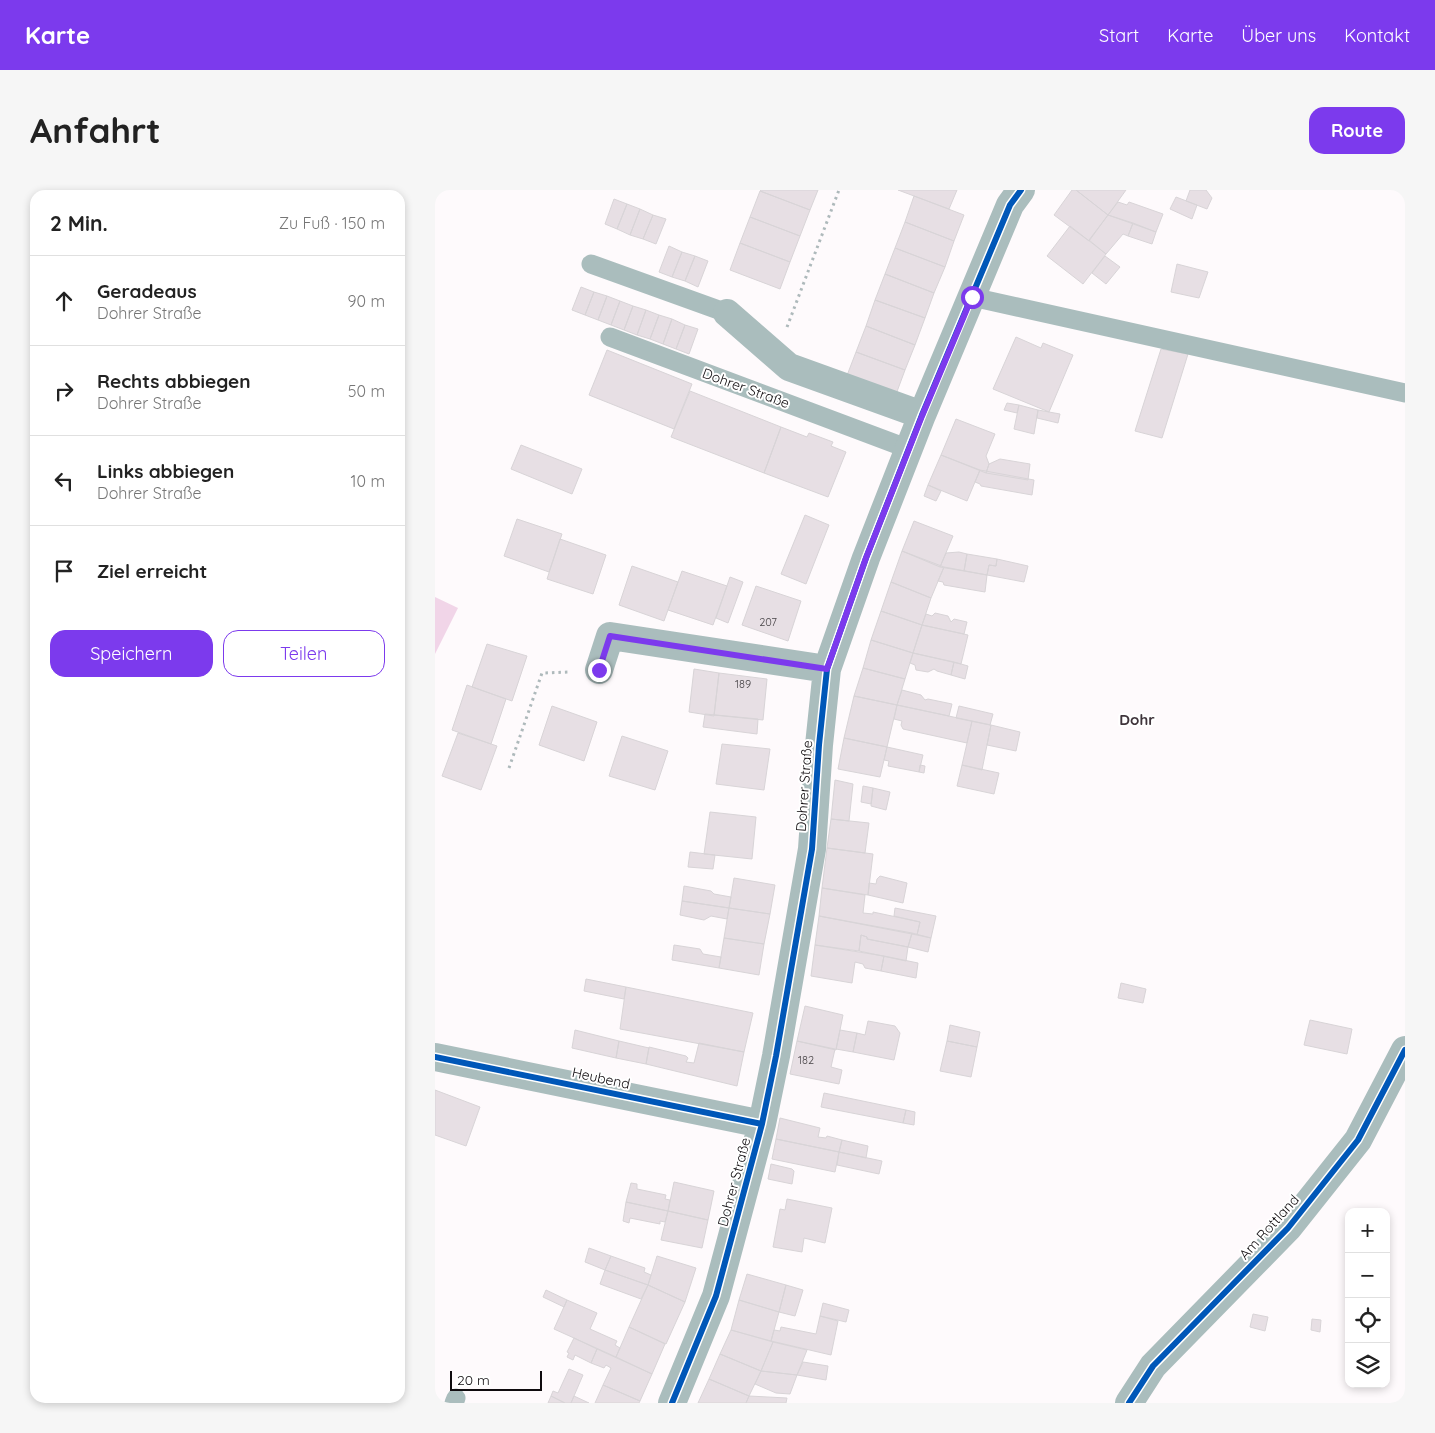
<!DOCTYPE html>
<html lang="de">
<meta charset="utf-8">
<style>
:root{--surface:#fff;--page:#f6f6f6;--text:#222;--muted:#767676;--line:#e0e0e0;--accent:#7c3aed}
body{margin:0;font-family:Quicksand,sans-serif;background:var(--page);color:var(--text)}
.controls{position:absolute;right:15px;bottom:15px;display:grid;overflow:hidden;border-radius:10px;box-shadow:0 2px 8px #0003}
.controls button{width:45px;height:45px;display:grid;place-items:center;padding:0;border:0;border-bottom:1px solid var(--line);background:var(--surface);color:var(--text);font:25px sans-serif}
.scale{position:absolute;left:15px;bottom:12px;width:92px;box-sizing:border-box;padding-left:5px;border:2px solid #0f0b0e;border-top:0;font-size:14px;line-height:18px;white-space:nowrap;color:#0f0b0e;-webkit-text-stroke:4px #fff;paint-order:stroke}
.stop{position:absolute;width:15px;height:15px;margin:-11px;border:4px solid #7c3aed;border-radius:50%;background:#fff}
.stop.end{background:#7c3aed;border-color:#fff;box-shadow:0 1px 5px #0008}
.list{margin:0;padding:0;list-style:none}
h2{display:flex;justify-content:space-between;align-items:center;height:65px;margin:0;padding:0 20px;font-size:21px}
h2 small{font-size:16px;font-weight:400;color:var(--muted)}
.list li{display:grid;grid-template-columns:32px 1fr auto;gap:15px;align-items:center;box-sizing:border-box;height:90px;padding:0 20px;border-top:1px solid var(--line)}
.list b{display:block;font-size:19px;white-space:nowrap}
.list p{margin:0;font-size:16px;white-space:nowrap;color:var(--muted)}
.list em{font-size:16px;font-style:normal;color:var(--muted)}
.actions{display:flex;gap:10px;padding:15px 20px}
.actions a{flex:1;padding:11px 0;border:1px solid var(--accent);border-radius:15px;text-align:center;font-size:18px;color:var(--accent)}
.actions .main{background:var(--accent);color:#fff}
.icon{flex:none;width:28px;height:28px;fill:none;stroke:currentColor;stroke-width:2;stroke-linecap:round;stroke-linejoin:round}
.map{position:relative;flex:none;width:970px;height:1213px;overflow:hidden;border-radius:15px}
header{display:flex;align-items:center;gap:30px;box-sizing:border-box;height:70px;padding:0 25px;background:var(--accent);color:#fff}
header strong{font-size:24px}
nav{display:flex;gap:28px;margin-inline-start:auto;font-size:18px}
.intro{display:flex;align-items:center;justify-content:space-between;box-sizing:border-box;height:120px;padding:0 30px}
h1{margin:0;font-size:35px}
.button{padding:12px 22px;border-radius:15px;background:var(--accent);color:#fff;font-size:18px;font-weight:700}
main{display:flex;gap:30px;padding:0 30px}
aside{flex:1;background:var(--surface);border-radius:15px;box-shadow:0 2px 8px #0003}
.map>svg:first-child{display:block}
.green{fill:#f1d5e8}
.building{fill:#e7dfe4;stroke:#d8d4d7}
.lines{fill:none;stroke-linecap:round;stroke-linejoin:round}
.path{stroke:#aeb9bb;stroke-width:3;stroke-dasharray:2.5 4;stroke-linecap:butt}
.service{stroke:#aabdbd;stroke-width:19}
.minor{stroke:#aabdbd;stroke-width:28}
.cycleway-casing{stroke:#fff;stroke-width:9}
.cycleway{stroke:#0057b8;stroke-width:6}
.route{stroke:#7c3aed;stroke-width:6}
.labels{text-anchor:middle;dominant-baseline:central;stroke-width:4;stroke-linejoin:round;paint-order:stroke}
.number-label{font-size:11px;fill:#484447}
.street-label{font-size:14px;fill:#0f0b0e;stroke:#fff}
.neighbourhood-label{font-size:15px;font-weight:bold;fill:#3f343b;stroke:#fff}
</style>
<header>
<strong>Karte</strong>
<nav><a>Start</a><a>Karte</a><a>Über uns</a><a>Kontakt</a></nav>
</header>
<div class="intro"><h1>Anfahrt</h1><a class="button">Route</a></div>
<main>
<aside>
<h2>2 Min.<small>Zu Fuß · 150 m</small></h2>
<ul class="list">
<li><svg class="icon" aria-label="ahead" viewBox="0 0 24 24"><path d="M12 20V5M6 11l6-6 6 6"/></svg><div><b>Geradeaus</b><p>Dohrer Straße</p></div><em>90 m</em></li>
<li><svg class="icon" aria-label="right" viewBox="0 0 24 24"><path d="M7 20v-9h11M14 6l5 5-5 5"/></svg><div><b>Rechts abbiegen</b><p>Dohrer Straße</p></div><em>50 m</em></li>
<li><svg class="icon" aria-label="left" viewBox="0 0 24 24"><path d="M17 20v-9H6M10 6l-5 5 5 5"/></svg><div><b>Links abbiegen</b><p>Dohrer Straße</p></div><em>10 m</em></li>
<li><svg class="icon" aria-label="arrive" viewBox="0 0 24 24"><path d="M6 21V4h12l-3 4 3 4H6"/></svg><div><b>Ziel erreicht</b></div></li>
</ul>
<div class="actions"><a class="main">Speichern</a><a>Teilen</a></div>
</aside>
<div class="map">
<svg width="970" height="1213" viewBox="0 0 970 1213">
<rect width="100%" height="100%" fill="#fefafc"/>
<path class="green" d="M0 407 23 418 0 464Z"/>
<path class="building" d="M326 0H383L375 20 325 1Z
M463 0H522L514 19Z
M637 0H641L673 25 654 51 619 25Z
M641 0H691L673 25Z
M755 0H771L777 8 772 19 751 11Z
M325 1 375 20 365 46 315 27Z
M479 6 529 25 519 51 470 32Z
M741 7 762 15 757 29 735 19Z
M179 9 192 14 182 39 170 34Z
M683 12 692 15 694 12 728 24 721 42 673 25Z
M192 14 205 19 195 45 182 39Z
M205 19 218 25 208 49 195 45Z
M218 25 231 29 221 54 208 49Z
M673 25 698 33 693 46 688 44 671 64 654 50Z
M315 27 365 46 355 72 305 53Z
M470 32 519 51 510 77 460 58Z
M698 33 721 42 717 54 693 46Z
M635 36 671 64 648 94 612 66Z
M305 53 355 72 345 99 295 80Z
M234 56 247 62 237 87 224 82Z
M460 58 510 77 499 103 450 84Z
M247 62 260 66 250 91 237 87Z
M260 66 273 71 263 97 250 91Z
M670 66 685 77 671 94 657 83Z
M742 74 773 82 764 108 736 102Z
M450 84 499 103 490 128 440 110Z
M146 97 159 102 150 125 137 120Z
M159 102 172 106 163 130 150 125Z
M172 106 185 111 176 135 163 130Z
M440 110 490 128 480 155 431 136Z
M185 111 198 116 189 140 176 135Z
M198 116 211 120 202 145 189 140Z
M211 120 224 125 215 149 202 145Z
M224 125 237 129 228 154 215 149Z
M237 129 250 135 241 159 228 154Z
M250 135 263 139 254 164 241 159Z
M431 136 480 155 470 180 421 162Z
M581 147 606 158 608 153 638 165 614 222 558 199Z
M726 159 753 164 727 248 700 241Z
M172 160 257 194 239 239 154 205Z
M421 162 470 180 460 207 411 188Z
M255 201 346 237 329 283 236 247Z
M572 213 584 215 582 223 569 220Z
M584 215 603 220 599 244 579 239Z
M603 220 625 224 623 233 602 228Z
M521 229 560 244 551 266 554 274 551 283 506 265Z
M346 237 372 247 374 243 398 252 396 256 411 262 393 307 329 283Z
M86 255 147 279 137 304 76 279Z
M506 265 545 280 532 311 493 295Z
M565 269 595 274 593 290 551 283 554 274Z
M545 280 599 290 597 305 546 296 545 294 540 292Z
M493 295 506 301 501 311 489 306Z
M370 325 394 335 371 394 346 384Z
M82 329 127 344 114 382 69 366Z
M479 331 518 346 505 377 467 361Z
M125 349 171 365 158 404 112 389Z
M467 361 509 377 496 408 456 392Z
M524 362 532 364 529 381 505 377 511 363Z
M532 364 562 369 561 376 554 375 552 385 529 381Z
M562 369 593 376 589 392 552 385 554 375 561 376Z
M197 376 243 392 229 431 184 415Z
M509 377 552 385 550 402 509 395 508 392 503 391Z
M247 381 292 396 278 435 233 420Z
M295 387 308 392 293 433 281 428Z
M456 392 496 408 487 435 446 421Z
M321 396 366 411 353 451 307 435Z
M446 421 487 435 478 463 436 450Z
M500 423 513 426 516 432 519 429 532 432 529 444 487 435 491 424 497 426Z
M487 435 533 445 526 474 478 463Z
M436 450 478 463 470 489 428 478Z
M52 454 92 466 77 511 37 497Z
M478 463 519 472 516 485 502 481 499 479 493 482 481 480 480 475 475 473Z
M519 472 533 476 530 489 516 485Z
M428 478 470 489 462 515 419 506Z
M259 479 284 483 279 526 254 522Z
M284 483 332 489 328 530 279 525Z
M32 495 71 509 56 554 17 540Z
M467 500 486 505 490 510 493 509 517 514 514 526 462 515Z
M419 506 462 515 452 557 409 548Z
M462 515 537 531 532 553 468 539 466 535 467 531 459 529Z
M117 516 162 532 149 571 104 555Z
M524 516 558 524 555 535 521 528Z
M270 524 323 529 322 544 268 537Z
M537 531 556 535 547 580 527 575Z
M556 535 585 542 581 561 552 555Z
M23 543 62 556 46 600 7 586Z
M187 546 233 561 220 600 174 586Z
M409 548 452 557 445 587 403 579Z
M287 554 335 559 329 600 281 594Z
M452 557 488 565 484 582 453 576 454 571 449 570Z
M485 575 490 576 489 583 484 582Z
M527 575 564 583 559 604 522 596Z
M400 590 418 594 414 631 396 629Z
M428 596 438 598 436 614 426 612Z
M438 598 455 602 451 620 436 616Z
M275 622 321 627 317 669 269 664Z
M396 629 434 633 430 663 392 658Z
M392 658 438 664 433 705 387 698Z
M255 662 280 665 278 679 253 677Z
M445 686 472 693 468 713 433 705 434 693 441 694 442 689Z
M299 688 340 695 335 724 294 718Z
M249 696 276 701 279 704 296 707 294 718 247 711Z
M387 698 430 705 428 723 438 724V722L485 732 482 745 384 726Z
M247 711 294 718 292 729 276 726 269 730 245 725Z
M294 718 335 724 329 754 289 748Z
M460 718 501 726 496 748 482 745 485 732 459 726Z
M384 726 477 743 473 757 432 749V747L426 745 424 761 380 755Z
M477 743 496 748 493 762 473 757Z
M426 745 432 747V749L473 757 471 771 424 761Z
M289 748 329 754 324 785 284 778Z
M239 755 265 759 268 764 286 767 284 778 237 770Z
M380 755 449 766 446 781 430 778 428 774 420 772 417 793 376 786Z
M449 766 483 773 481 788 446 781Z
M151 789 191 797 189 809 149 801Z
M686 793 711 799 708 813 683 808Z
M191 797 318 823 309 862 185 839Z
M370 816 408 825 401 860 362 851Z
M875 830 917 839 912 864 869 855Z
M433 831 460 836 465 843 459 870 418 862 422 843 430 845Z
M515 835 545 842 542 857 512 851Z
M140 840 184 851 181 868 137 858Z
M405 840 422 843 418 862 401 859Z
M184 851 214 858 211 874 181 868Z
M362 851 400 859 396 877 407 880 404 894 355 884Z
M512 851 542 857 536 887 505 881Z
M264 853 309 862 302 896 211 874 214 857 251 866 253 868 251 872 259 873Z
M0 900 45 917 31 956 0 945Z
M389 903 471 920 468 933 386 917Z
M471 920 480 922 479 935 468 933Z
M345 928 385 938 383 947 391 948 392 946 407 950 404 962 341 949Z
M341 949 404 962 400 982 337 969Z
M407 950 433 956 431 968 404 962Z
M404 962 447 971 444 984 402 975Z
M336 974 357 979 359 981 357 994 333 989Z
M239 992 279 1001 273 1030 233 1021Z
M196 993 202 994V999L231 1005 230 1009 235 1010 233 1021 191 1012Z
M352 1009 397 1018 390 1053 369 1048 367 1062 338 1057 345 1019 350 1020Z
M191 1012 233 1021 230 1032 225 1031V1034L195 1028 194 1033 188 1031Z
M233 1021 273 1030 267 1058 226 1050Z
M154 1058 176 1066 170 1080 150 1072Z
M176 1066 210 1078 209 1082 216 1085 213 1095 170 1080Z
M222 1066 261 1078 250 1112 213 1095Z
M170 1080 213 1095 206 1109 165 1094Z
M312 1084 351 1095 344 1122 304 1110Z
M213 1095 250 1112 231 1154 194 1137Z
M351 1095 368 1100 360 1126 344 1122Z
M111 1100 132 1110 129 1117 108 1107Z
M132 1110 162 1123 155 1139 182 1151 180 1155 185 1158 181 1167 119 1139Z
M304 1110 344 1122 336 1151 296 1140Z
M388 1113 414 1120 411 1132 385 1126Z
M818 1124 833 1127 830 1141 815 1137Z
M385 1126 403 1131 396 1165 336 1151 339 1140 345 1141 346 1137 381 1144Z
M877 1129 886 1130 885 1142 876 1140Z
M194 1137 230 1154 217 1184 181 1167Z
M296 1140 338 1152 326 1181 285 1164Z
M139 1148 162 1159 156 1173 140 1165 138 1170 132 1167 134 1163 132 1162Z
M338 1152 372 1160 362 1185 326 1181Z
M162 1159 217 1184 205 1211 168 1195 176 1178 171 1175 169 1178 156 1173Z
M285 1164 326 1181 314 1206 274 1189Z
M368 1172 393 1176 391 1190 362 1185Z
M134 1179 148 1185 136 1213H130L116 1206 118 1201 123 1203Z
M326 1181 362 1185 355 1204 341 1203 320 1194Z
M274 1189 314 1206 311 1213H263Z
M168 1195 205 1211 204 1213H160Z
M116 1206 130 1213H113Z
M139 1206 154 1213H136Z
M314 1206 352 1208 351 1213H311Z"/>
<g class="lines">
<path class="path" d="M352 137 404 0
M74 578 107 483 136 482"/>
<path class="service" d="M156 74 292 123
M537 107 970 203
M175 147 474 259
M19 1213 21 1208"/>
<path class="minor" d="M292 123 354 177 487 225
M164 480 175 446 392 479
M0 867 327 934
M237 1213 281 1106 327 934 341 866 377 659 384 555 392 479 431 368 487 225 575 15 586 0
M694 1213 718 1176 853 1038 923 950 970 860"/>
<defs>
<path id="cycleway" d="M0 867 327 934
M237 1213 281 1106 327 934 341 866 377 659 384 555 392 479 431 368 487 225 575 15 586 0
M694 1213 718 1176 853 1038 923 950 970 860"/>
</defs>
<use href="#cycleway" class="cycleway-casing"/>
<use href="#cycleway" class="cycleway"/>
</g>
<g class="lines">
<path class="route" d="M164 480 175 446 392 479 431 368 487 226 537 107"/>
</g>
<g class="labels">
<g class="number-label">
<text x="333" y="432">207</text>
<text x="308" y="494">189</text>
<text x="371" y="870">182</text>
</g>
<g class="street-label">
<text transform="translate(311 198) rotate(20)">Dohrer Straße</text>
<text transform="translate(369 596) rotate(-86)">Dohrer Straße</text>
<text transform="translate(166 888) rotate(12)">Heubend</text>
<text transform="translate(299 992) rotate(-75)">Dohrer Straße</text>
<text transform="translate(834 1037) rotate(-48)">Am Rottland</text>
</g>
<g class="neighbourhood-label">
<text x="702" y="529">Dohr</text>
</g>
</g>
</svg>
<div class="controls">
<button>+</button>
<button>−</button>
<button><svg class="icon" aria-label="locate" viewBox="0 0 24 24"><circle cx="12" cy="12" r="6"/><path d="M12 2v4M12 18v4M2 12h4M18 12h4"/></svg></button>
<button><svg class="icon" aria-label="layers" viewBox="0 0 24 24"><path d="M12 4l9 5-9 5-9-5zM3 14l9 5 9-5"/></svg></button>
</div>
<div class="scale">20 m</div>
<div class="stop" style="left:537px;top:107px"></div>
<div class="stop end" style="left:164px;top:480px"></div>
</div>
</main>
